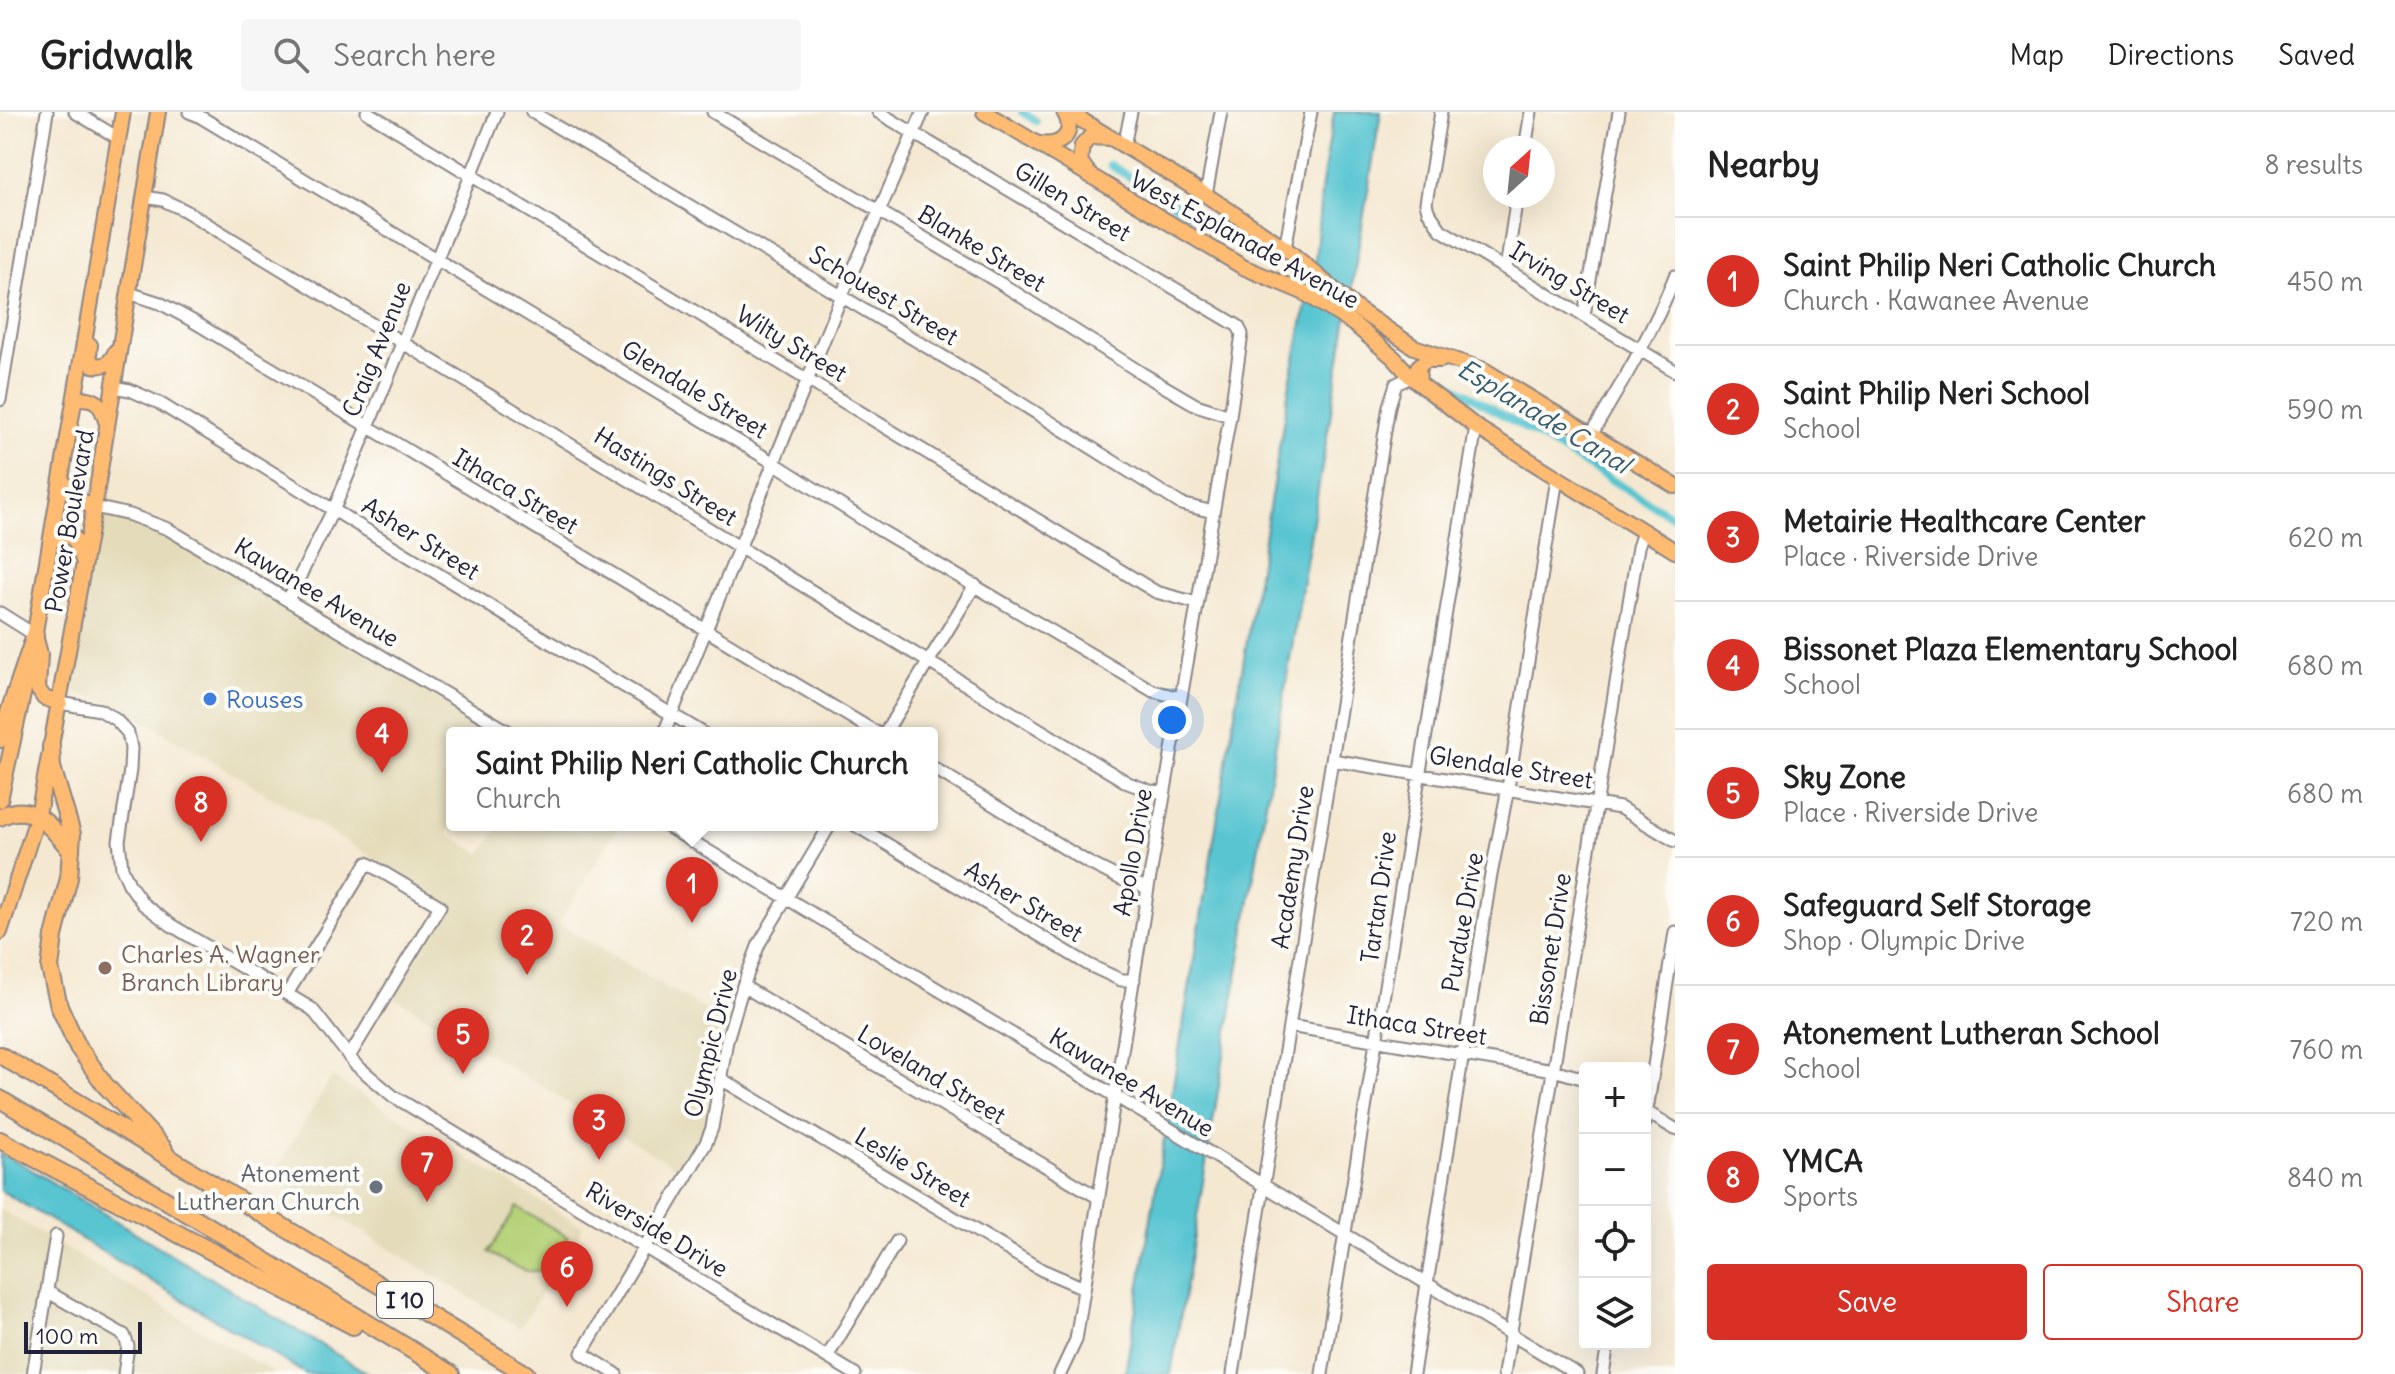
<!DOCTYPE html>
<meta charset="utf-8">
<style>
:root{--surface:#fff;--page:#f6f6f6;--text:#222;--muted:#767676;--line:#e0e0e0;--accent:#d93025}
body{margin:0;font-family:Delius,sans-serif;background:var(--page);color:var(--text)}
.controls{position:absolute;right:24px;bottom:24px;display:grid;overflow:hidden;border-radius:8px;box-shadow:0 8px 32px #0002}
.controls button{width:72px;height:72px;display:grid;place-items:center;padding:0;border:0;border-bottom:2px solid var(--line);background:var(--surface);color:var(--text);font:40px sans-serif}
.compass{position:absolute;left:1483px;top:24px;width:72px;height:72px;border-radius:50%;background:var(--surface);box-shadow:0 8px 32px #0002;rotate:27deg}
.scale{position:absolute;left:24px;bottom:20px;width:118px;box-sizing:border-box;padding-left:8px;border:4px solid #22223b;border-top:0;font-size:22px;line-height:28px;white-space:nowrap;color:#22223b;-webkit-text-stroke:6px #fdfcf7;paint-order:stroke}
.you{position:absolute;left:1172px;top:608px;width:28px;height:28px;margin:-20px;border:6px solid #fff;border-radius:50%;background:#1a73e8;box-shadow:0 0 0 12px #1a73e833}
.badge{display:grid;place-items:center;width:52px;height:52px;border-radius:50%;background:var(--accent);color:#fff;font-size:26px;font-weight:700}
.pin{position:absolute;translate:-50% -66px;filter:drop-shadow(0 2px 4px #0008)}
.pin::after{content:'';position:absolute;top:42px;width:28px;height:24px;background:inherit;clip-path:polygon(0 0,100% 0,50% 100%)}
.popup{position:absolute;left:446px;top:615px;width:492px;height:104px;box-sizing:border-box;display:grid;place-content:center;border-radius:8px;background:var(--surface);filter:drop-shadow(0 2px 6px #0005);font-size:26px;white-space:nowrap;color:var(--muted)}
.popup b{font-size:30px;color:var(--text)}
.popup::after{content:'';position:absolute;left:50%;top:100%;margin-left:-16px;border:16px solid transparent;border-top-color:var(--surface)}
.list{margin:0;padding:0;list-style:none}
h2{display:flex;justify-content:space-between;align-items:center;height:104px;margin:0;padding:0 32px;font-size:34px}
h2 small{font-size:26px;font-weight:400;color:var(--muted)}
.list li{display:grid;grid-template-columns:52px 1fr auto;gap:24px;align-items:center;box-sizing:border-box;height:128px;padding:0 32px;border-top:2px solid var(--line)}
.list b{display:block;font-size:30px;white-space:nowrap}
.list p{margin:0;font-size:26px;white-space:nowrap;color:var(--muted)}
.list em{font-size:26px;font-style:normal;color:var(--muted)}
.actions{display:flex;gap:16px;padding:24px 32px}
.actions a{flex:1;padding:18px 0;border:2px solid var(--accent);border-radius:8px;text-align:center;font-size:28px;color:var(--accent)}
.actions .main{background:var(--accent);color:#fff}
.icon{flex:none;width:44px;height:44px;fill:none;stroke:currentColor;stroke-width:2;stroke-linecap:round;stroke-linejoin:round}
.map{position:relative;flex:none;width:1675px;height:1262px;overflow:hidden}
header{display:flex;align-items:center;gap:48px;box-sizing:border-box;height:112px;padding:0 40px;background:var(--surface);border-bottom:2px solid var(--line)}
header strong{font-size:38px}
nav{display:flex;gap:44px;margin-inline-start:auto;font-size:28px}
.search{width:560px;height:72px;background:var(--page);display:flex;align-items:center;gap:20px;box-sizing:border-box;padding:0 28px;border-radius:8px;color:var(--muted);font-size:30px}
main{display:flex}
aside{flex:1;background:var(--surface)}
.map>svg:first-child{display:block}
.built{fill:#e4dbba}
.garden{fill:#b6d278;stroke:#6c7a5a;stroke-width:2}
.water{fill:#59c5d1;stroke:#3e7486;stroke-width:2}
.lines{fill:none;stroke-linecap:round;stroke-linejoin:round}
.canal{stroke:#59c5d1;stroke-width:8}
.minor-casing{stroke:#8b8586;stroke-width:15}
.major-casing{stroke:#8b8586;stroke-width:18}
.highway-casing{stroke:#8b8586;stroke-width:20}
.minor{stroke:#fff;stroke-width:11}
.major{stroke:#febb71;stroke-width:14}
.highway{stroke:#febb71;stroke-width:16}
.shop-dot{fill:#3f7fe0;stroke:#fdfcf7;stroke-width:3}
.education-dot{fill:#8d6e63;stroke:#fdfcf7;stroke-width:3}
.worship-dot{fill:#6b7280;stroke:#fdfcf7;stroke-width:3}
.labels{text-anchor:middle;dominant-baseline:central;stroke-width:8;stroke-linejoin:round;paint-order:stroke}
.shield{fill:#fdfcf7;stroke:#646373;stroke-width:2}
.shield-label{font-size:22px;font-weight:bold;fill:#22223b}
.street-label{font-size:24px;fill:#22223b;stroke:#fdfcf7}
.shop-label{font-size:24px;fill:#366cbe;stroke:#fdfcf7;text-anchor:start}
.education-label{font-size:24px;fill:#785e54;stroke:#fdfcf7;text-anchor:start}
.worship-label{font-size:24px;fill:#5b616d;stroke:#fdfcf7;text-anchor:end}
.water-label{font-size:26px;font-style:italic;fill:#355b70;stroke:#fdfcf7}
</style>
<header>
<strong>Gridwalk</strong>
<div class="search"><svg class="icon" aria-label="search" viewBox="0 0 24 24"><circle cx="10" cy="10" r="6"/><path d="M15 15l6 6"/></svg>Search here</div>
<nav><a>Map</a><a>Directions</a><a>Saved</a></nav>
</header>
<main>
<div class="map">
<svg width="1675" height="1262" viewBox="0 0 1675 1262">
<rect width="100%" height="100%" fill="#fdfcf7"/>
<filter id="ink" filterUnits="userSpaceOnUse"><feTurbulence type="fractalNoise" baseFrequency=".0125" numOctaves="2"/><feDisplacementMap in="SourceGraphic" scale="16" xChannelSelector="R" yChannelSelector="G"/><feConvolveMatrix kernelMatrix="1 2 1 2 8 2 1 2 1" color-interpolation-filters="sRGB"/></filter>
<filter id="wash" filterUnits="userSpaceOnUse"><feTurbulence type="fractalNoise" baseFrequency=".006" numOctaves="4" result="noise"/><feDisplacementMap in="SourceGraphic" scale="32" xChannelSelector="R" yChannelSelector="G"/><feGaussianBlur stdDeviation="1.8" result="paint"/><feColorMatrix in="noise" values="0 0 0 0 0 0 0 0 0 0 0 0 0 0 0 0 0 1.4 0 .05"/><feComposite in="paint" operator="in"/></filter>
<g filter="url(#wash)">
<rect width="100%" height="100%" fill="#f4e8d1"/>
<path class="built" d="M96 399 156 416 501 621H452V713L447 722 482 742 500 713H619L559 812 726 910 706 1022 683 1060 394 885 450 792 127 598 99 587 65 579Z
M332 965 583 1115 520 1216 272 1064Z
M0 1097 276 1262H0Z"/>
<path class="garden" d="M517 1095 568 1125C542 1171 530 1165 489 1140Z"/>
<path class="water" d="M1334 0H1381L1171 1262H1125L1289 276 1315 149 1322 72Z
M0 1042 20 1051 369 1262H306L0 1078Z"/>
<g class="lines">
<path class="canal" d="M1022 0 1036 9
M1110 53 1244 135
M1434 262 1675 406"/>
</g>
</g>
<g filter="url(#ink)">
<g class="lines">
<defs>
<path id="minor" d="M75 0 118 26
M189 0 199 4 774 351 878 417 1153 579 1181 586
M367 0 1156 480 1197 491
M532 0 1006 282 1181 392 1213 400
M713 0 1008 176 1143 262 1196 293 1230 304
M878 0 1238 214 1242 222 1230 304 1148 776 1076 1228 1060 1262
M1441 0 1426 91 1428 99 1441 118 1675 259
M1124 34 1131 0
M1525 36 1531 0
M1206 83 1221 0
M144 85 163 88 184 98 1128 671 1150 679 1164 680
M1285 136 1311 0
M1506 157 1517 84
M129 181 160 191 191 208 877 621
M1584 203 1619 0
M113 275 130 278 159 291 531 519 703 621
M0 288 47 0
M1591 323C1622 271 1653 220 1675 164
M94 395 130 403 168 417 511 621
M288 488 337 390 497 0
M0 501 35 523
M60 591 100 598 116 608 128 621 131 636 130 658 119 729 122 756 129 772 143 792 171 813 312 897 355 952 393 984 855 1262
M664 621 842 183 923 0
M885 621 975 473
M1332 648 1620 696 1675 729
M932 655 1087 750 1121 767 1148 776
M665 713 1577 1262
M855 713 1089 853 1121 868H1134
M743 874 1099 1086
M287 882 367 751 440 794 349 945
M1289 914 1553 958 1585 967
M721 967 1042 1158 1084 1176
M1645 999 1675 1017
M1645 1011 1675 820
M48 1180 124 1223 128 1234 124 1262
M827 1245 897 1129
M33 1262 56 1124
M616 1262 582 1241 706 1031 712 1016 727 928 743 874 759 832 830 713
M1233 1262 1389 294 1396 272 1411 265
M1322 1262 1476 315
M1413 1262 1490 768 1508 676 1557 366
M1504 1262 1638 435 1643 420
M1603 1262 1608 1232"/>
<path id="major" d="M984 0 1243 155 1305 181 1355 213 1394 246 1411 265 1476 315 1675 439
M1068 0 1206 83 1285 136 1357 197 1414 235 1484 258 1675 374
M1039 32C1061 35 1077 22 1064 0
M1089 62 1080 49 1082 34 1090 25 1110 26
M90 233 89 244 93 253C106 255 111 250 116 239
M1419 271 1418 255 1426 248H1441
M75 287C95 284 101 291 106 309
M62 368C69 382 79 389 94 395
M52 429 62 423 74 426 83 448
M35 523 40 542 38 577 44 586 60 591
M33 532 123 0
M0 688 27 564
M0 820 38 703 51 634 94 395 158 0"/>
<path id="highway" d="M0 627 35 523
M51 634 52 655 72 722 69 766 54 824 50 856 59 894 78 935 105 973 164 1037
M0 705C33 687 53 717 71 739
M0 943 526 1262
M0 987 451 1262
M0 1028 353 1214"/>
</defs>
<use href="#minor" class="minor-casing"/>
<use href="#major" class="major-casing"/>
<use href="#highway" class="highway-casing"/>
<use href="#minor" class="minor"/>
<use href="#major" class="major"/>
<use href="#highway" class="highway"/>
</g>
</g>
<circle class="shop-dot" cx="210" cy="587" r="8"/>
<circle class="education-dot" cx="105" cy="856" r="8"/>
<circle class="worship-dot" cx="376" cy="1075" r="8"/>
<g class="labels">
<rect class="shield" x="377" y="1170" width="56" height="36" rx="6"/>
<g class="shield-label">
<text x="405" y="1188">I 10</text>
</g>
<g class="street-label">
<text transform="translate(1073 89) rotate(31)">Gillen Street</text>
<text transform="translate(1245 127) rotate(29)">West Esplanade Avenue</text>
<text transform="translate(982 136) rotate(31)">Blanke Street</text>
<text transform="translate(1570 170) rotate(31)">Irving Street</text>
<text transform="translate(884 183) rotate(31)">Schouest Street</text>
<text transform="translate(792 231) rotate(31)">Wilty Street</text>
<text transform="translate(376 237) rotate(-68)">Craig Avenue</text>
<text transform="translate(695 277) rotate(31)">Glendale Street</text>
<text transform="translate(666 364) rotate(32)">Hastings Street</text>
<text transform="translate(516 379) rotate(31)">Ithaca Street</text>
<text transform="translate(69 409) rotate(-80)">Power Boulevard</text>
<text transform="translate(421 426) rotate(32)">Asher Street</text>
<text transform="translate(317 480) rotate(31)">Kawanee Avenue</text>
<text transform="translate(1511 655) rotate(9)">Glendale Street</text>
<text transform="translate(1132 740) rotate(-80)">Apollo Drive</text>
<text transform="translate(1292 755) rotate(-81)">Academy Drive</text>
<text transform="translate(1378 785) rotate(-82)">Tartan Drive</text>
<text transform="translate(1024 789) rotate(31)">Asher Street</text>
<text transform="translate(1462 810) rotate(-80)">Purdue Drive</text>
<text transform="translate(1550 837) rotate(-81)">Bissonet Drive</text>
<text transform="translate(1417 913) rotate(9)">Ithaca Street</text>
<text transform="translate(710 931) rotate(-76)">Olympic Drive</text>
<text transform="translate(932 962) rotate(31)">Loveland Street</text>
<text transform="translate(1132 970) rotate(31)">Kawanee Avenue</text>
<text transform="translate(913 1055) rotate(31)">Leslie Street</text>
<text transform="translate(657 1117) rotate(31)">Riverside Drive</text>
</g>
<g class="shop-label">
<text x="226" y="587">Rouses</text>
</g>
<g class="education-label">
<text x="121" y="842">Charles A. Wagner<tspan x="121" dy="28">Branch Library</tspan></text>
</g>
<g class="worship-label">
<text x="360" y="1061">Atonement<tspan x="360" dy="28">Lutheran Church</tspan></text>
</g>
<g class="water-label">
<text transform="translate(1544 304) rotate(31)">Esplanade Canal</text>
</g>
</g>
</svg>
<div class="controls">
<button>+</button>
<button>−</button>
<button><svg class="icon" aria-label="locate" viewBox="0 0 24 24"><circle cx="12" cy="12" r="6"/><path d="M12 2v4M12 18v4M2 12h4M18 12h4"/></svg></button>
<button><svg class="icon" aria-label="layers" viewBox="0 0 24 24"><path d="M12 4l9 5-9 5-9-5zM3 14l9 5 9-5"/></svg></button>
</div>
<svg class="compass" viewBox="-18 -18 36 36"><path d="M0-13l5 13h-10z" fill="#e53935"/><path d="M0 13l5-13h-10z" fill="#767676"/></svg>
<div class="scale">100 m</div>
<div class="you"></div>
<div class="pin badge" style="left:692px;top:811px">1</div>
<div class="popup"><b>Saint Philip Neri Catholic Church</b>Church</div>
<div class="pin badge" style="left:527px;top:863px">2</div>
<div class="pin badge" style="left:599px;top:1048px">3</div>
<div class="pin badge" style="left:382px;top:661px">4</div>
<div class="pin badge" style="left:463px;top:962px">5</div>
<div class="pin badge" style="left:567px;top:1195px">6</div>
<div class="pin badge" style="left:427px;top:1090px">7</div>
<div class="pin badge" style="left:201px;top:730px">8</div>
</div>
<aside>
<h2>Nearby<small>8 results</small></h2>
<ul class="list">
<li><span class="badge">1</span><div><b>Saint Philip Neri Catholic Church</b><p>Church · Kawanee Avenue</p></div><em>450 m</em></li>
<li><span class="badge">2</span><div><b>Saint Philip Neri School</b><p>School</p></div><em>590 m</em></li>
<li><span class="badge">3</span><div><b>Metairie Healthcare Center</b><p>Place · Riverside Drive</p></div><em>620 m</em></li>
<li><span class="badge">4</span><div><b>Bissonet Plaza Elementary School</b><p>School</p></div><em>680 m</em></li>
<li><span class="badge">5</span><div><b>Sky Zone</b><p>Place · Riverside Drive</p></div><em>680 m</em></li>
<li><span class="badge">6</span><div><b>Safeguard Self Storage</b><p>Shop · Olympic Drive</p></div><em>720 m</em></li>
<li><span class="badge">7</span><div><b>Atonement Lutheran School</b><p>School</p></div><em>760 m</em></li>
<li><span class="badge">8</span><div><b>YMCA</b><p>Sports</p></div><em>840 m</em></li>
</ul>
<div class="actions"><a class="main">Save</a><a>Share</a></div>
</aside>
</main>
